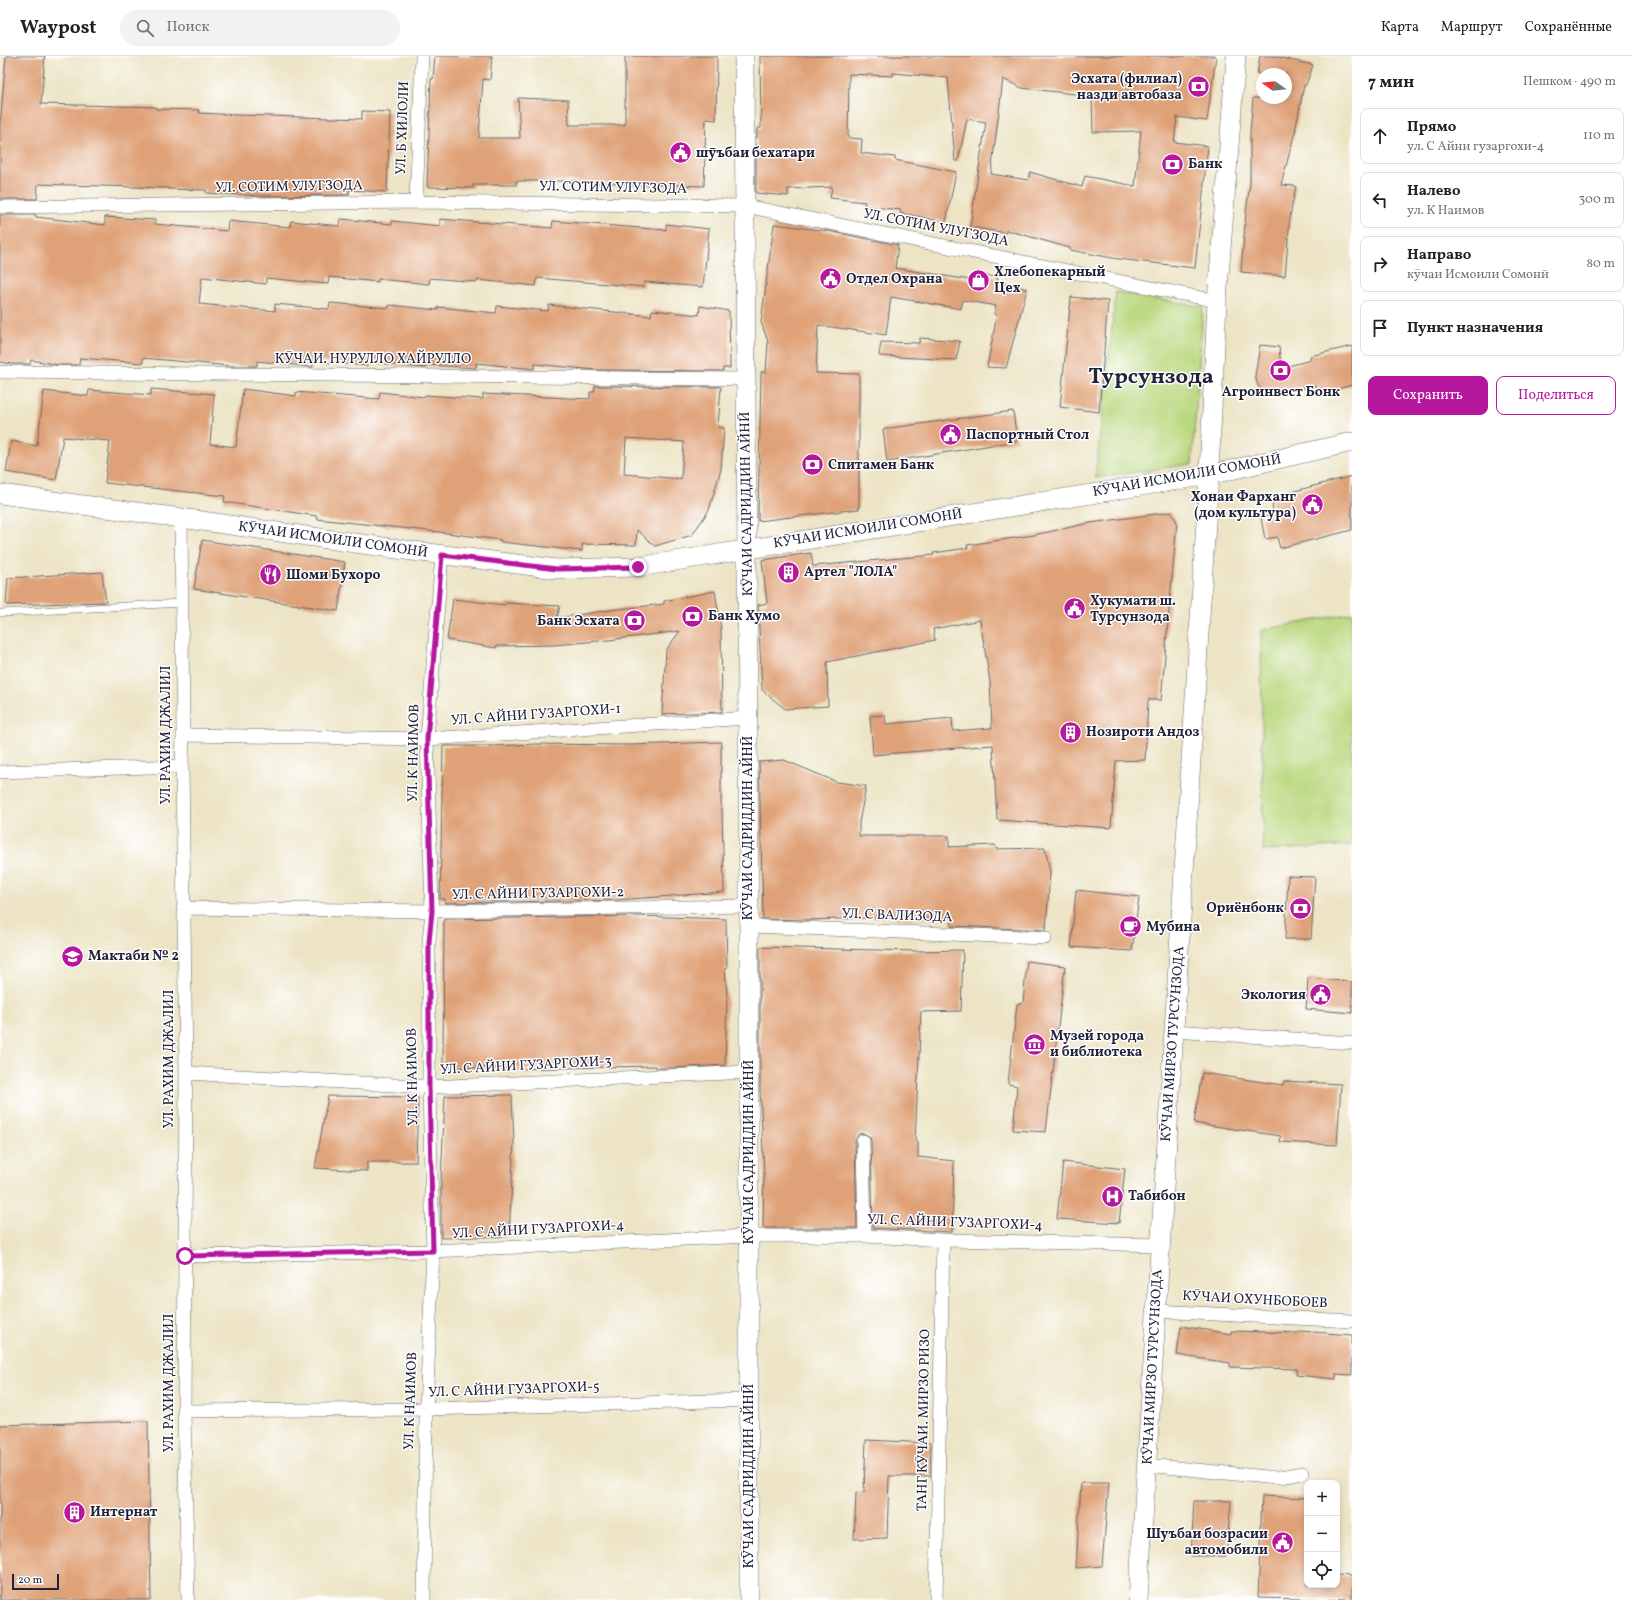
<!DOCTYPE html>
<html lang="ru">
<meta charset="utf-8">
<style>
:root{--surface:#fff;--page:#f2f2f2;--text:#202124;--muted:#757577;--line:#e0e0e0;--accent:#b5179e}
body{margin:0;font-family:Vollkorn,serif;background:var(--page);color:var(--text)}
.controls{position:absolute;right:12px;bottom:12px;display:grid;overflow:hidden;border-radius:8px;box-shadow:0 2px 6px #0003}
.controls button{width:36px;height:36px;display:grid;place-items:center;padding:0;border:0;border-bottom:1px solid var(--line);background:var(--surface);color:var(--text);font:20px sans-serif}
.compass{position:absolute;left:1256px;top:12px;width:36px;height:36px;border-radius:50%;background:var(--surface);box-shadow:0 2px 6px #0003;rotate:284deg}
.scale{position:absolute;left:12px;bottom:10px;width:47px;box-sizing:border-box;padding-left:4px;border:2px solid #22223b;border-top:0;font-size:11px;line-height:14px;white-space:nowrap;color:#22223b;-webkit-text-stroke:3px #fff;paint-order:stroke}
.stop{position:absolute;width:12px;height:12px;margin:-9px;border:3px solid #b5179e;border-radius:50%;background:#fff}
.stop.end{background:#b5179e;border-color:#fff;box-shadow:0 1px 4px #0008}
.list{margin:0;padding:0;list-style:none}
h2{display:flex;justify-content:space-between;align-items:center;height:52px;margin:0;padding:0 16px;font-size:17px}
h2 small{font-size:13px;font-weight:400;color:var(--muted)}
.list li{display:grid;grid-template-columns:26px 1fr auto;gap:12px;align-items:center;box-sizing:border-box;height:56px;margin:0 8px 8px;padding:0 8px;border:1px solid var(--line);border-radius:8px}
.list b{display:block;font-size:15px;white-space:nowrap}
.list p{margin:0;font-size:13px;white-space:nowrap;color:var(--muted)}
.list em{font-size:13px;font-style:normal;color:var(--muted)}
.actions{display:flex;gap:8px;padding:12px 16px}
.actions a{flex:1;padding:9px 0;border:1px solid var(--accent);border-radius:8px;text-align:center;font-size:14px;color:var(--accent)}
.actions .main{background:var(--accent);color:#fff}
.icon{flex:none;width:22px;height:22px;fill:none;stroke:currentColor;stroke-width:2;stroke-linecap:round;stroke-linejoin:round}
.map{position:relative;flex:none;width:1352px;height:1544px;overflow:hidden}
header{display:flex;align-items:center;gap:24px;box-sizing:border-box;height:56px;padding:0 20px;background:var(--surface);border-bottom:1px solid var(--line)}
header strong{font-size:19px}
nav{display:flex;gap:22px;margin-inline-start:auto;font-size:14px}
.search{width:280px;height:36px;background:var(--page);display:flex;align-items:center;gap:10px;box-sizing:border-box;padding:0 14px;border-radius:22px;color:var(--muted);font-size:15px}
main{display:flex}
aside{flex:1;background:var(--surface)}
.map>svg:first-child{display:block}
.green{fill:#b9d77d;stroke:#6e7c5c}
.building{fill:#dfa177;fill-rule:evenodd}
.lines{fill:none;stroke-linecap:round;stroke-linejoin:round}
.lane-casing{stroke:#69666b;stroke-width:8}
.street-casing{stroke:#69666b;stroke-width:14}
.secondary-casing{stroke:#69666b;stroke-width:20}
.lane{stroke:#fff;stroke-width:7}
.street{stroke:#fff;stroke-width:13}
.secondary{stroke:#fff;stroke-width:19}
.route{stroke:#b5179e;stroke-width:5}
.labels{text-anchor:middle;dominant-baseline:central;stroke-width:3;stroke-linejoin:round;paint-order:stroke}
.poi-label{font-size:14px;font-weight:bold;fill:#22223b;stroke:#fff;text-anchor:start}
.street-label{font-size:14px;fill:#22223b;stroke:#fff}
.town-label{font-size:22px;font-weight:bold;fill:#22223b;stroke:#fff}
</style>
<header>
<strong>Waypost</strong>
<div class="search"><svg class="icon" aria-label="search" viewBox="0 0 24 24"><circle cx="10" cy="10" r="6"/><path d="M15 15l6 6"/></svg>Поиск</div>
<nav><a>Карта</a><a>Маршрут</a><a>Сохранённые</a></nav>
</header>
<main>
<div class="map">
<svg width="1352" height="1544" viewBox="0 0 1352 1544">
<rect width="100%" height="100%" fill="#fff"/>
<filter id="ink" filterUnits="userSpaceOnUse"><feTurbulence type="fractalNoise" baseFrequency=".025" numOctaves="2"/><feDisplacementMap in="SourceGraphic" scale="8" xChannelSelector="R" yChannelSelector="G"/><feConvolveMatrix kernelMatrix="1 2 1 2 8 2 1 2 1" color-interpolation-filters="sRGB"/></filter>
<filter id="wash" filterUnits="userSpaceOnUse"><feTurbulence type="fractalNoise" baseFrequency=".012" numOctaves="4" result="noise"/><feDisplacementMap in="SourceGraphic" scale="16" xChannelSelector="R" yChannelSelector="G"/><feGaussianBlur stdDeviation="0.9" result="paint"/><feColorMatrix in="noise" values="0 0 0 0 0 0 0 0 0 0 0 0 0 0 0 0 0 1.4 0 .05"/><feComposite in="paint" operator="in"/></filter>
<g filter="url(#wash)">
<rect width="100%" height="100%" fill="#ece4c5"/>
<path class="green" d="M1116 236 1203 251 1192 408 1095 422Z
M1352 557V789L1263 795 1261 574Z"/>
<g id="blocks">
<path class="building" d="M6 0H45L41 48 156 51V53L199 54V57L237 59 362 63V55L390 56 387 136 349 134V139L259 140 206 137V134L168 133V132L38 128 37 143H0V69Z
M435 0H492L490 24 483 23 479 82H520L518 42 568 44 569 69H625V0H717L716 64 706 63 704 130 648 128V129L623 128V127H578V125H516V129H473V132L427 131 431 23H433Z
M760 0H1216L1207 65 1177 61 1174 86 1208 90 1195 212 1118 203 1070 194V192L1006 174V177L970 171 986 66 967 63 958 105H955L948 22 893 17V20L849 18 848 82 862 83 861 97 895 101V104L956 116 946 166 900 157 901 154 864 150 865 146 830 142 832 131 788 133V140L756 137V98L757 72H761ZM1003 23 1022 32 1092 40 1093 76 1141 75 1135 130 1085 120 1082 131 1030 116 1028 124 991 118Z
M1260 0H1273L1313 9 1306 29H1304L1295 76 1281 129 1296 130 1290 161 1285 220 1241 216 1246 155 1250 128V76L1253 42H1286V18H1257Z
M0 159H36V161L105 169V161L155 164V168L227 175 228 165 290 171 291 165 340 170 341 163 392 168V165L440 170V163L552 172 553 165 666 174V168L709 173 703 231 644 226V231L537 222 536 230 478 224 477 226 430 222 429 228 378 223V226L329 221 328 228 266 222V228L202 221 199 248 275 255V248L329 253 330 247 389 252V249L438 254V251L496 257 497 250 548 255 549 249 651 260 652 254 699 259 700 250 729 255 730 312H723V315L596 314 535 308 534 313 476 307V312L427 309 426 312H425L367 306V310L313 305V311L257 305V310H230L143 302V307L80 302 79 309H59L31 304 30 308H13L0 306Z
M774 168 828 175 898 189 895 212 976 225 978 217 998 222 997 226 1027 233 1006 312 987 311 997 259 994 258 996 250 963 244 961 253 891 241 886 279 818 269 816 317 859 318V453L758 465 761 316H766L768 286 761 266Z
M1071 241 1108 245 1099 356 1060 351Z
M920 282 960 285 956 304 879 300 881 286 919 287Z
M1260 289 1279 291 1281 312 1311 304 1310 300 1352 290V329L1316 339 1315 329 1276 339H1267L1258 330 1255 320Z
M595 330 721 331 718 371 724 372 721 413 709 454 692 479 655 490 637 474 636 489 582 488V495L501 486V484L439 476 317 463V460L224 446 225 440 105 427 110 385 63 381 56 424 6 416 11 385 37 390 44 335 88 340 89 334 151 339V333L214 338 210 388 236 391 243 333 296 340V336L379 343 380 336 424 341 425 339 483 343V338L590 343V336H594ZM626 382 684 386 681 423 624 418Z
M1013 355 1017 385 887 406 883 373Z
M1352 420V474L1280 492 1277 481 1265 483 1261 462 1273 458 1272 441Z
M1171 456 1177 466 1161 644H1148L1145 704 1116 705 1111 772 997 764 993 689 873 699 870 660 885 659 886 668 952 662 953 675 992 672 990 626 980 564 933 573 935 584 827 606 828 650 785 653 762 634 758 549 767 547 762 504 811 497 813 510 934 499 933 497 968 492 967 489 1034 479 1090 467Z
M202 484 345 506 338 555 194 533Z
M102 516 106 546 6 549 8 522Z
M715 535 721 573 722 656 662 658 666 594 680 575 609 584 554 589 496 590V592L447 584 453 543 505 549 506 547 560 550 557 562 610 554 664 548V545Z
M721 686V754L722 753 724 836 618 844 445 847V843H440L443 690H493L537 688 629 689Z
M784 704 837 726 866 730 859 767V780H949V791L995 789 996 793 1045 792 1050 816 1046 874 951 870 952 862 897 863V861L808 864 763 863 759 706Z
M1288 820 1315 821 1311 883H1285Z
M1076 834 1139 841 1132 895 1071 891Z
M637 860 726 863 727 912H725L727 941 725 1009 672 1012H656V1010L514 1013 443 1011 444 863Z
M760 891 915 895 963 894 961 955 921 956 915 1085H918V1101L954 1105 952 1176 873 1172 871 1085 870 1081 863 1077 859 1078 855 1085 857 1172H763L764 1118 760 1033Z
M1027 905 1065 910 1046 1076 1013 1074 1017 1030 1008 1028 1017 948 1023 947Z
M1308 922 1352 926V957L1306 953Z
M1202 1017 1283 1029 1284 1025 1341 1028 1337 1089 1280 1086 1281 1080 1194 1067Z
M512 1039 514 1085 509 1180 441 1182V1125L445 1040Z
M328 1040 418 1041 416 1106H367V1115L315 1112Z
M1063 1106 1125 1113 1119 1167 1057 1163Z
M1181 1270 1231 1278V1275L1300 1277V1275L1352 1279V1319L1336 1318V1323L1296 1319 1297 1313 1230 1311V1307L1177 1299Z
M148 1365 151 1544H0V1369Z
M866 1384 931 1387 930 1420H889L887 1482 854 1483 856 1437 864 1436Z
M1081 1427H1109L1102 1510 1076 1512Z
M1262 1440 1307 1442V1529H1337V1519L1352 1520V1544L1258 1542Z
M1194 1445H1231L1226 1500H1191Z"/>
</g>
</g>
<g filter="url(#ink)">
<use href="#blocks" fill-opacity="0" stroke="#69666b" stroke-width="1"/>
<g class="lines">
<defs>
<path id="lane" d="M2 557 182 547"/>
<path id="street" d="M416 146 422 0
M0 151 416 146 745 150 1217 245
M0 316 745 323
M181 462 183 679 182 710 186 1017 184 1355 188 1544
M183 679 427 683 748 662
M0 716 182 710
M183 852 432 855 749 850
M748 870 1045 882
M1174 975 1352 987
M186 1017 429 1031 749 1016
M863 1085 865 1180
M185 1200 433 1195 749 1180H865L943 1184 1160 1189
M1157 1255 1352 1265
M184 1355 426 1353 749 1344
M1147 1409 1266 1421H1281L1302 1417
M424 1544 426 1353 433 1195 429 1031V886L432 855 427 683 442 499
M936 1544 943 1184"/>
<path id="secondary" d="M744 0 749 850V1544
M0 438 181 462 397 493 557 513 638 511 1209 419 1352 386
M1138 1544 1209 419 1217 245 1236 0"/>
</defs>
<use href="#lane" class="lane-casing"/>
<use href="#street" class="street-casing"/>
<use href="#secondary" class="secondary-casing"/>
<use href="#lane" class="lane"/>
<use href="#street" class="street"/>
<use href="#secondary" class="secondary"/>
</g>
</g>
<g class="lines" filter="url(#ink)">
<path class="route" d="M185 1200 433 1195 429 1031V886L432 855 427 683 442 499 557 513 638 511"/>
</g>
<defs>
<symbol id="bank-disc" viewBox="-11 -11 22 22"><circle r="9.5" fill="#b5179e" stroke="#fff"/><path d="M-6-4H6V4H-6ZM0-2.3a2.3 2.3 0 1 0 0 4.6a2.3 2.3 0 1 0 0-4.6Z" fill="#fff"/></symbol>
<symbol id="civic-disc" viewBox="-11 -11 22 22"><circle r="9.5" fill="#b5179e" stroke="#fff"/><path d="M-.6-6.5H3V-4.5H.6V-3L4-1V1h2V6H-6V1h2V-1L-.6-3ZM-1.2 2.5V6h2.4V2.5Z" fill="#fff"/></symbol>
<symbol id="shop-disc" viewBox="-11 -11 22 22"><circle r="9.5" fill="#b5179e" stroke="#fff"/><path d="M-5-2.5h2.3a2.7 3.5 0 0 1 5.4 0H5L5.5 6h-11ZM-1.5-2.5h3a1.5 2.3 0 0 0-3 0Z" fill="#fff"/></symbol>
<symbol id="building-disc" viewBox="-11 -11 22 22"><circle r="9.5" fill="#b5179e" stroke="#fff"/><path d="M-4-6H4V6H1V3H-1V6H-4ZM-2.5-4.3h1.7v1.8h-1.7ZM.8-4.3h1.7v1.8H.8ZM-2.5-1h1.7V.8h-1.7ZM.8-1h1.7V.8H.8Z" fill="#fff"/></symbol>
<symbol id="restaurant-disc" viewBox="-11 -11 22 22"><circle r="9.5" fill="#b5179e" stroke="#fff"/><path d="M-5-6h1v4h1v-4h1v4h1v-4h1v5L-1.5 .5V6h-2V.5L-5-1ZM5-6V6H3V1.5H1.5Q1.5-4 5-6Z" fill="#fff"/></symbol>
<symbol id="cafe-disc" viewBox="-11 -11 22 22"><circle r="9.5" fill="#b5179e" stroke="#fff"/><path d="M-5.5-4.5H6V0H3Q3 3.5 0 3.5H-2.5Q-5.5 3.5-5.5 0ZM3-3.2v2h1.7v-2ZM-6 4.5H4V6H-6Z" fill="#fff"/></symbol>
<symbol id="school-disc" viewBox="-11 -11 22 22"><circle r="9.5" fill="#b5179e" stroke="#fff"/><path d="M0-5L7-2L0 1L-7-2ZM-4 1L0 2.5L4 1V4Q0 6-4 4Z" fill="#fff"/></symbol>
<symbol id="museum-disc" viewBox="-11 -11 22 22"><circle r="9.5" fill="#b5179e" stroke="#fff"/><path d="M0-6L6-3V-2H-6V-3ZM-5-1h2V3h-2ZM-1-1h2V3h-2ZM3-1h2V3H3ZM-6 4H6V6H-6Z" fill="#fff"/></symbol>
<symbol id="hospital-disc" viewBox="-11 -11 22 22"><circle r="9.5" fill="#b5179e" stroke="#fff"/><path d="M-5-5h3v3.5h4V-5h3V5h-3V1.5h-4V5h-3Z" fill="#fff"/></symbol>
</defs>
<g fill-rule="evenodd">
<use href="#bank-disc" x="1186" y="18" width="25" height="25"/>
<use href="#civic-disc" x="668" y="84" width="25" height="25"/>
<use href="#bank-disc" x="1160" y="96" width="25" height="25"/>
<use href="#civic-disc" x="818" y="210" width="25" height="25"/>
<use href="#shop-disc" x="966" y="212" width="25" height="25"/>
<use href="#bank-disc" x="1268" y="302" width="25" height="25"/>
<use href="#civic-disc" x="938" y="366" width="25" height="25"/>
<use href="#bank-disc" x="800" y="396" width="25" height="25"/>
<use href="#civic-disc" x="1300" y="436" width="25" height="25"/>
<use href="#building-disc" x="776" y="504" width="25" height="25"/>
<use href="#restaurant-disc" x="258" y="506" width="25" height="25"/>
<use href="#civic-disc" x="1062" y="540" width="25" height="25"/>
<use href="#bank-disc" x="680" y="548" width="25" height="25"/>
<use href="#bank-disc" x="622" y="552" width="25" height="25"/>
<use href="#building-disc" x="1058" y="664" width="25" height="25"/>
<use href="#bank-disc" x="1288" y="840" width="25" height="25"/>
<use href="#cafe-disc" x="1118" y="858" width="25" height="25"/>
<use href="#school-disc" x="60" y="888" width="25" height="25"/>
<use href="#civic-disc" x="1308" y="926" width="25" height="25"/>
<use href="#museum-disc" x="1022" y="976" width="25" height="25"/>
<use href="#hospital-disc" x="1100" y="1128" width="25" height="25"/>
<use href="#building-disc" x="62" y="1444" width="25" height="25"/>
<use href="#civic-disc" x="1270" y="1474" width="25" height="25"/>
</g>
<g class="labels">
<g class="poi-label">
<text x="1182" y="23" text-anchor="end">Эсхата (филиал)<tspan x="1182" dy="16">назди автобаза</tspan></text>
<text x="696" y="97">шӯъбаи бехатари</text>
<text x="1188" y="108">Банк</text>
<text x="994" y="216">Хлебопекарный<tspan x="994" dy="16">Цех</tspan></text>
<text x="846" y="223">Отдел Охрана</text>
<text x="1281" y="336" text-anchor="middle">Агроинвест Бонк</text>
<text x="966" y="379">Паспортный Стол</text>
<text x="828" y="409">Спитамен Банк</text>
<text x="1296" y="441" text-anchor="end">Хонаи Фарханг<tspan x="1296" dy="16">(дом культура)</tspan></text>
<text x="804" y="516">Артел "ЛОЛА"</text>
<text x="286" y="519">Шоми Бухоро</text>
<text x="1090" y="545">Хукумати ш.<tspan x="1090" dy="16">Турсунзода</tspan></text>
<text x="708" y="560">Банк Хумо</text>
<text x="620" y="565" text-anchor="end">Банк Эсхата</text>
<text x="1086" y="676">Нозироти Андоз</text>
<text x="1284" y="852" text-anchor="end">Ориёнбонк</text>
<text x="1146" y="871">Мубина</text>
<text x="88" y="900">Мактаби № 2</text>
<text x="1306" y="939" text-anchor="end">Экология</text>
<text x="1050" y="980">Музей города<tspan x="1050" dy="16">и библиотека</tspan></text>
<text x="1128" y="1140">Табибон</text>
<text x="90" y="1456">Интернат</text>
<text x="1268" y="1478" text-anchor="end">Шуъбаи бозрасии<tspan x="1268" dy="16">автомобили</tspan></text>
</g>
<g class="street-label">
<text transform="translate(403 72) rotate(-88)">УЛ. Б ХИЛОЛИ</text>
<text transform="translate(289 131) rotate(-1)">УЛ. СОТИМ УЛУГЗОДА</text>
<text transform="translate(613 132) rotate(1)">УЛ. СОТИМ УЛУГЗОДА</text>
<text transform="translate(936 172) rotate(11)">УЛ. СОТИМ УЛУГЗОДА</text>
<text x="373" y="303">КӮЧАИ. НУРУЛЛО ХАЙРУЛЛО</text>
<text transform="translate(1187 420) rotate(-10)">КӮЧАИ ИСМОИЛИ СОМОНӢ</text>
<text transform="translate(747 448) rotate(-91)">КӮЧАИ САДРИДДИН АЙНӢ</text>
<text transform="translate(868 473) rotate(-9)">КӮЧАИ ИСМОИЛИ СОМОНӢ</text>
<text transform="translate(333 484) rotate(8)">КӮЧАИ ИСМОИЛИ СОМОНӢ</text>
<text transform="translate(536 659) rotate(-4)">УЛ. С АЙНИ ГУЗАРГОХИ-1</text>
<text transform="translate(166 679) rotate(-90)">УЛ. РАХИМ ДЖАЛИЛ</text>
<text transform="translate(414 697) rotate(-89)">УЛ. К НАИМОВ</text>
<text transform="translate(748 772) rotate(-90)">КӮЧАИ САДРИДДИН АЙНӢ</text>
<text transform="translate(538 838) rotate(-1)">УЛ. С АЙНИ ГУЗАРГОХИ-2</text>
<text transform="translate(897 860) rotate(2)">УЛ. С ВАЛИЗОДА</text>
<text transform="translate(1173 988) rotate(-86)">КӮЧАИ МИРЗО ТУРСУНЗОДА</text>
<text transform="translate(169 1003) rotate(-90)">УЛ. РАХИМ ДЖАЛИЛ</text>
<text transform="translate(526 1010) rotate(-3)">УЛ. С АЙНИ ГУЗАРГОХИ-3</text>
<text transform="translate(413 1021) rotate(-91)">УЛ. К НАИМОВ</text>
<text transform="translate(749 1096) rotate(-90)">КӮЧАИ САДРИДДИН АЙНӢ</text>
<text transform="translate(955 1167) rotate(2)">УЛ. С. АЙНИ ГУЗАРГОХИ-4</text>
<text transform="translate(538 1174) rotate(-3)">УЛ. С АЙНИ ГУЗАРГОХИ-4</text>
<text transform="translate(1255 1244) rotate(3)">КӮЧАИ ОХУНБОБОЕВ</text>
<text transform="translate(1153 1311) rotate(-87)">КӮЧАИ МИРЗО ТУРСУНЗОДА</text>
<text transform="translate(169 1327) rotate(-90)">УЛ. РАХИМ ДЖАЛИЛ</text>
<text transform="translate(514 1334) rotate(-2)">УЛ. С АЙНИ ГУЗАРГОХИ-5</text>
<text transform="translate(411 1345) rotate(-88)">УЛ. К НАИМОВ</text>
<text transform="translate(924 1364) rotate(-89)">ТАНГ КӮЧАИ. МИРЗО РИЗО</text>
<text transform="translate(749 1420) rotate(-90)">КӮЧАИ САДРИДДИН АЙНӢ</text>
</g>
<g class="town-label">
<text x="1151" y="321">Турсунзода</text>
</g>
</g>
</svg>
<div class="controls">
<button>+</button>
<button>−</button>
<button><svg class="icon" aria-label="locate" viewBox="0 0 24 24"><circle cx="12" cy="12" r="6"/><path d="M12 2v4M12 18v4M2 12h4M18 12h4"/></svg></button>
</div>
<svg class="compass" viewBox="-18 -18 36 36"><path d="M0-13l5 13h-10z" fill="#e53935"/><path d="M0 13l5-13h-10z" fill="#757577"/></svg>
<div class="scale">20 m</div>
<div class="stop" style="left:185px;top:1200px"></div>
<div class="stop end" style="left:638px;top:511px"></div>
</div>
<aside>
<h2>7 мин<small>Пешком · 490 m</small></h2>
<ul class="list">
<li><svg class="icon" aria-label="ahead" viewBox="0 0 24 24"><path d="M12 20V5M6 11l6-6 6 6"/></svg><div><b>Прямо</b><p>ул. С Айни гузаргохи-4</p></div><em>110 m</em></li>
<li><svg class="icon" aria-label="left" viewBox="0 0 24 24"><path d="M17 20v-9H6M10 6l-5 5 5 5"/></svg><div><b>Налево</b><p>ул. К Наимов</p></div><em>300 m</em></li>
<li><svg class="icon" aria-label="right" viewBox="0 0 24 24"><path d="M7 20v-9h11M14 6l5 5-5 5"/></svg><div><b>Направо</b><p>кӯчаи Исмоили Сомонӣ</p></div><em>80 m</em></li>
<li><svg class="icon" aria-label="arrive" viewBox="0 0 24 24"><path d="M6 21V4h12l-3 4 3 4H6"/></svg><div><b>Пункт назначения</b></div></li>
</ul>
<div class="actions"><a class="main">Сохранить</a><a>Поделиться</a></div>
</aside>
</main>
